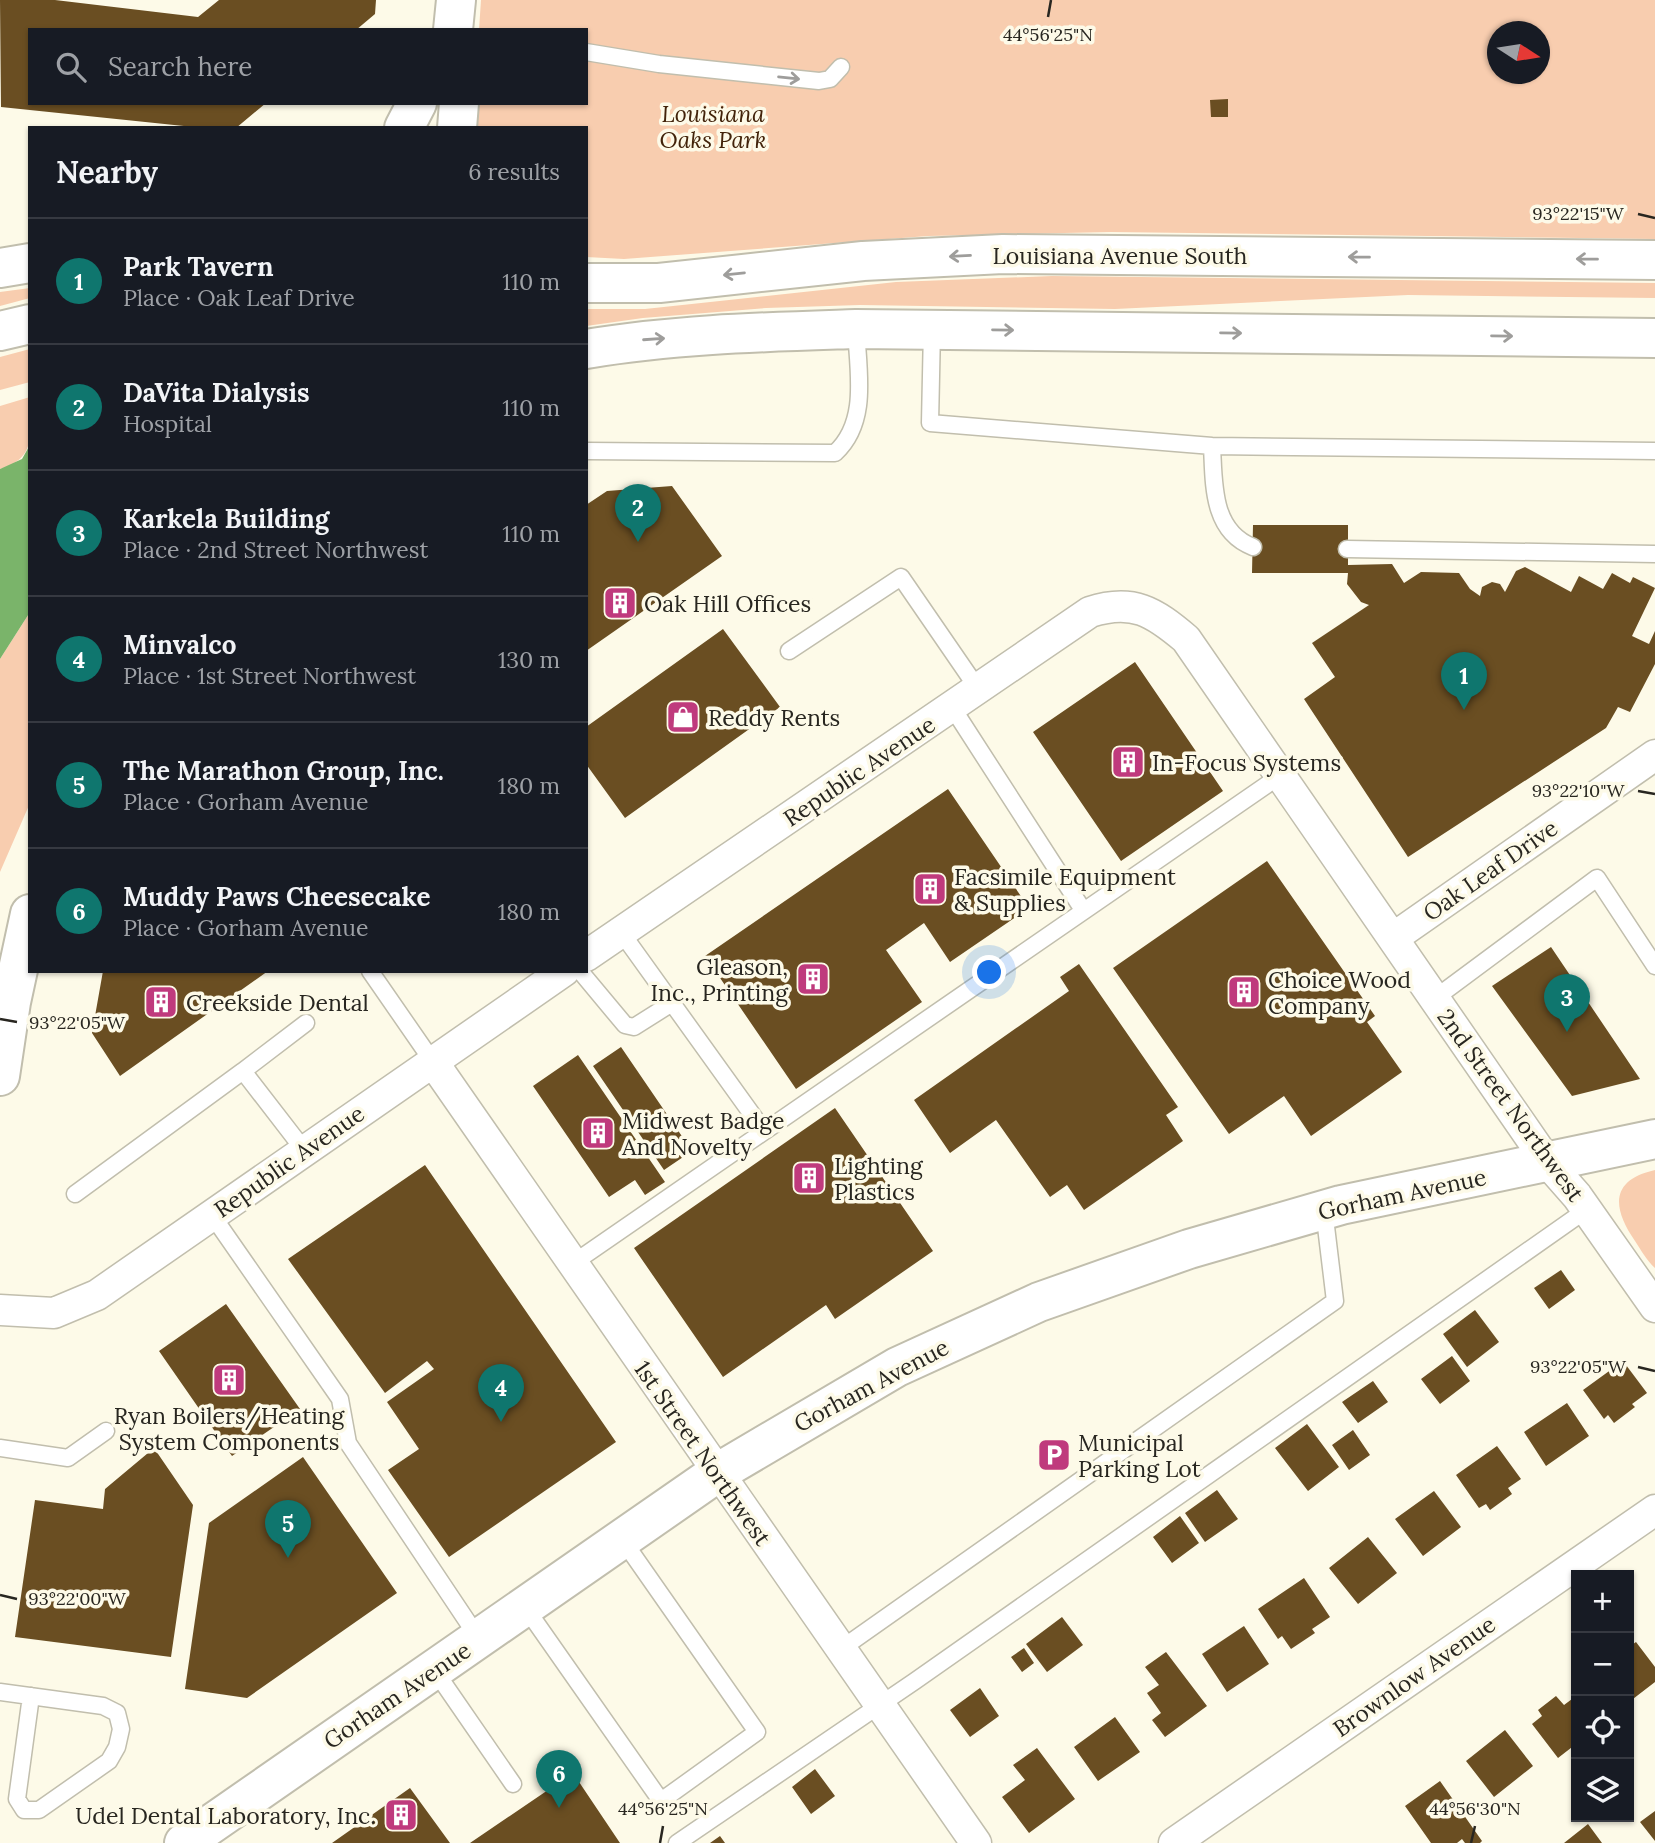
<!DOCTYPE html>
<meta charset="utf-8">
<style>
:root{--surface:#171b24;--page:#242831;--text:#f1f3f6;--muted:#9ea1a6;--line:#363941;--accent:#0f766e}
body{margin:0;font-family:Lora,serif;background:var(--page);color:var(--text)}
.controls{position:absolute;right:21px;bottom:21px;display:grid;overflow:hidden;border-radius:0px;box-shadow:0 2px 5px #0004}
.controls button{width:63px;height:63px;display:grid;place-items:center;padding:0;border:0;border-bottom:2px solid var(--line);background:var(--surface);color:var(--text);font:35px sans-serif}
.compass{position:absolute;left:1487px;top:21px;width:63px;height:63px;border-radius:50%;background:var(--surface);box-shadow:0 2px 5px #0004;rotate:102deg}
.you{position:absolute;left:990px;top:973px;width:24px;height:24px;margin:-18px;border:5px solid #fff;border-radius:50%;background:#1a73e8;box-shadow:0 0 0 10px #1a73e833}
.badge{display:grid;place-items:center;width:46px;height:46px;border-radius:50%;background:var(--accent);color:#fff;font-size:23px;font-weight:700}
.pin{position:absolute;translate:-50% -58px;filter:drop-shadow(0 2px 4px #0008)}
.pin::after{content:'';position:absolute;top:37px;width:24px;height:21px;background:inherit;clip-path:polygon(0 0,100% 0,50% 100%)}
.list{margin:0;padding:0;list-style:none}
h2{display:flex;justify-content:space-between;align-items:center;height:91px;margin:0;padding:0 28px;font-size:30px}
h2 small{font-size:23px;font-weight:400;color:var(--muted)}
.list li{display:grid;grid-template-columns:46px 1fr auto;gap:21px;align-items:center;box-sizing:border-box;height:126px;padding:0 28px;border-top:2px solid var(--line)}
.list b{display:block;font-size:26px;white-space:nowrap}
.list p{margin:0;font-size:23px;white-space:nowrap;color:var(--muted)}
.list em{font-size:23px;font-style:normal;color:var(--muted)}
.icon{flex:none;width:38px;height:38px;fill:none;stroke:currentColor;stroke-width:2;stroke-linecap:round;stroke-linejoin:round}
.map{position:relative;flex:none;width:1655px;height:1843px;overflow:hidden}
.search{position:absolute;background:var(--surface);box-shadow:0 2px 5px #0004;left:28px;top:28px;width:560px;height:77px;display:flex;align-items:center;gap:18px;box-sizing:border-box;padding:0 24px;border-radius:0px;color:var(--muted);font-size:26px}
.panel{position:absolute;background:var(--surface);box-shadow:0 2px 5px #0004;left:28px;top:126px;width:560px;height:847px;border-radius:0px}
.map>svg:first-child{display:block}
.green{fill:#f8cdaf;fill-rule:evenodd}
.water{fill:#7ab46a}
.building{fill:#6a4e22}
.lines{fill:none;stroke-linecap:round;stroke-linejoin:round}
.service-casing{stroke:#c1bead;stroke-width:19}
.minor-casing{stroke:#c1bead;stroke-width:33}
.tertiary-casing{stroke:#c1bead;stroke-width:42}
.secondary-casing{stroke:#c1bead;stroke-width:42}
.service{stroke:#fff;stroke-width:16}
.minor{stroke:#fff;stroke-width:30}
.tertiary{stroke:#fff;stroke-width:38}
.secondary{stroke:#fff;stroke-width:38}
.oneway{stroke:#9e9d9b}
.ticks{fill:none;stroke:#282620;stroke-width:2.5}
.labels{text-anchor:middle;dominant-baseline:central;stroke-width:7;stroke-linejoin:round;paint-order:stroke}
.park-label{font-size:23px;font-style:italic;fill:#42230a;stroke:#fdfae8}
.street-label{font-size:23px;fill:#282620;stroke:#fdfae8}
.poi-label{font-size:23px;fill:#282620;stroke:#fdfae8;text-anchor:start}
.ticks-label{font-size:18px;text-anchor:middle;fill:#282620;stroke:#fdfae8;stroke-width:7;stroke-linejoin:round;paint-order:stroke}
</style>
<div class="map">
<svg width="1655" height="1843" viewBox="0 0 1655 1843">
<rect width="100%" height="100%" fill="#fdfae8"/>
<path class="green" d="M481 0H1655V239L1111 232 928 236 624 259 586 257V128H475V103H586V30H479ZM1498 32H1540V74H1498Z
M1052 276 1655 283V298L1408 295 1115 309 860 305 766 308 643 318 586 326V309H645L896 282Z
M30 288V298L0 306V292Z
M30 349V382L0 390V357Z
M30 397C30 431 38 458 0 469V406Z
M30 612V803L0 872V659Z
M1655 1170V1268C1647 1261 1641 1250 1635 1241 1612 1208 1610 1180 1655 1170Z"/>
<path class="water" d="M30 445V612L0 659V469L22 459Z"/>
<path class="building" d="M0 0H55L198 17 219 0H376L375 14 356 30H30V103H266L236 128H203L1 107Z
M1228 99V117H1211L1210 100Z
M672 486 722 556 586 651V505L607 491Z
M1253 525H1348V565L1392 564 1404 583 1421 572 1459 573 1470 589 1480 596 1482 587 1492 582 1500 584 1505 592 1516 571 1525 567 1571 592 1579 576 1603 589 1612 573 1630 583 1633 577 1655 588 1632 636 1649 644 1655 631V664L1630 712 1618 707 1606 728 1408 857 1304 699 1335 677 1312 643 1369 605 1361 602 1347 584 1348 573H1252Z
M723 629 780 707 625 818 586 764V727Z
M1135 662 1223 791 1121 861 1033 732Z
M948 789 1029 908 950 962 924 923 886 950 922 1002 796 1089 705 956Z
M1267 861 1375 1016 1367 1022 1402 1072 1311 1136 1284 1096 1229 1134 1113 968Z
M1551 947 1640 1079 1572 1096 1492 986Z
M1079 964 1178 1107 1166 1115 1183 1141 1084 1210 1067 1185 1050 1197 996 1120 950 1153 914 1100 1069 991 1060 977Z
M103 971H268L120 1076 92 1033Z
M621 1047 692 1151 664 1170 593 1066Z
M578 1055 665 1182 645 1195 635 1180 609 1197 533 1086Z
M835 1108 933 1251 835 1319 826 1305 723 1377 634 1248Z
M425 1165 616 1442 449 1557 388 1470 419 1449 387 1402 434 1369 427 1361 385 1393 288 1259Z
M1561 1270 1575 1290 1549 1309 1534 1288Z
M226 1304 300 1409 232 1456 159 1351Z
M1475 1310 1499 1342 1467 1367 1443 1334Z
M1452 1356 1470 1381 1440 1404 1421 1379Z
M1623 1361 1647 1393 1632 1404 1635 1407 1614 1423 1608 1415 1604 1419 1583 1390Z
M1373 1381 1388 1402 1358 1423 1342 1402Z
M1567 1403 1589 1436 1546 1466 1524 1432Z
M1307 1424 1339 1467 1308 1491 1275 1448Z
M1353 1430 1370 1455 1349 1470 1332 1445Z
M1497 1446 1521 1479 1508 1488 1512 1494 1490 1510 1486 1504 1479 1508 1456 1475Z
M154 1448 193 1505 171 1657 15 1637 35 1500 103 1509 105 1489Z
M303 1457 397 1593 247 1698 185 1689 209 1523Z
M1217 1490 1238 1519 1205 1542 1185 1513Z
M1434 1491 1461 1527 1423 1556 1395 1519Z
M1180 1516 1199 1543 1172 1563 1153 1537Z
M1368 1537 1397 1573 1358 1604 1329 1568Z
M1304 1578 1330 1617 1312 1629 1315 1633 1291 1649 1282 1636 1278 1639 1258 1609Z
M1062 1617 1083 1645 1047 1672 1026 1644Z
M1244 1626 1269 1664 1227 1692 1202 1654Z
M1636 1642 1655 1667V1682L1629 1702V1647Z
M1024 1648 1034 1663 1022 1672 1011 1657Z
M1166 1652 1207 1706 1165 1737 1152 1720 1161 1713 1147 1693 1159 1685 1145 1667Z
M980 1688 999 1716 970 1737 950 1710Z
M1556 1696 1564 1705 1576 1696V1744L1558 1758 1532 1724 1542 1716 1538 1710Z
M1115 1717 1140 1752 1098 1781 1074 1747Z
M1505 1730 1533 1766 1494 1797 1466 1761Z
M1037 1748 1075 1799 1029 1833 1002 1797 1025 1780 1013 1765Z
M815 1769 835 1796 811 1814 792 1787Z
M573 1773 620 1843H470Z
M1440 1781 1482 1841 1480 1843H1465L1462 1839 1457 1843H1431L1405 1806Z
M410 1788 450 1843H332Z
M1655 1811V1841L1640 1822Z
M1588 1824 1602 1843H1564Z
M720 1836 725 1843H710Z"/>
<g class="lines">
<defs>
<path id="service" d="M586 52 659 64 819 81 830 79 841 67
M932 329 930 423 1212 446 1655 451
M1212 446C1214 482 1211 531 1253 547
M586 451 835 453C869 422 858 371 856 329
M1347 549 1655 554
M789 651 901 577 978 689
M952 707 1083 910
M621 932 764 1131
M370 971 433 1062
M580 971 625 1025 634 1027 672 1003
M1434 999 1597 878 1655 966
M243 1071 306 1023
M75 1194 243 1071 304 1150
M212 1215 340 1399 348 1443 479 1639
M572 1264 1281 775
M0 1448 68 1458 106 1431
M525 1607 661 1801 757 1732 622 1539
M841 1649 1335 1301 1324 1210
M433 1668 513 1784
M0 1692 103 1706 117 1713 121 1729 117 1747 109 1761 39 1810H24L17 1799 31 1696
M677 1843 915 1681 1586 1210"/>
<path id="minor" d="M1393 938 1655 755
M586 956 1090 612C1133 598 1154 612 1186 639L1548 1163 1577 1196 1655 1307
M433 1062 976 1843
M0 1310 54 1313 97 1295 564 971
M1174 1843 1655 1510"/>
<path id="tertiary" d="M453 30 456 0
M404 128 417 103
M457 128 459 103
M0 1076 11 1002 30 914
M184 1843 717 1473 897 1367 1039 1302 1189 1249 1341 1205 1655 1139"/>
<path id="secondary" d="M0 268 30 263
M586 283H659L863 261 1003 254 1655 260
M0 331 30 324
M586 349C676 334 766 332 856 329L1655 338"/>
</defs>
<use href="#service" class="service-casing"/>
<use href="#minor" class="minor-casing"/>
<use href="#tertiary" class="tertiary-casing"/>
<use href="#secondary" class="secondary-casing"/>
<use href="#service" class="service"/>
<use href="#minor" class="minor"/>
<use href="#tertiary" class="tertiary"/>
<use href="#secondary" class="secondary"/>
</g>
<defs><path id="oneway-shaft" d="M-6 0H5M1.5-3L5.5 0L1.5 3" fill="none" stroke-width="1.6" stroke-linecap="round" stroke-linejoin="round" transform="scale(1.75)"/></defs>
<g class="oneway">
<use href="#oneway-shaft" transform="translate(789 78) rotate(6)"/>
<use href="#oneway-shaft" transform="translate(960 256) rotate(177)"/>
<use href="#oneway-shaft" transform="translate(1359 257) rotate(-179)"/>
<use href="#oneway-shaft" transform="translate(1587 259) rotate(-179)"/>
<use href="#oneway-shaft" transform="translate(734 274) rotate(174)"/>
<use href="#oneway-shaft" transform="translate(1003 330) rotate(1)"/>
<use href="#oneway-shaft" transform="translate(1231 333) rotate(1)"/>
<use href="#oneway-shaft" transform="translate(1502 336) rotate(1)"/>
<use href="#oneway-shaft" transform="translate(654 339) rotate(-4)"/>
</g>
<path class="ticks" d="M1048 17 1051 0M1638 214 1655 218M1638 791 1655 794M0 1019 17 1022M1638 1367 1655 1371M0 1595 17 1599M660 1843 663 1826M1471 1843 1475 1826"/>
<defs>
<symbol id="building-square" viewBox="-11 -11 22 22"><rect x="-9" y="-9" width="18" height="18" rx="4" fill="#bf3a7d" stroke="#fdfae8"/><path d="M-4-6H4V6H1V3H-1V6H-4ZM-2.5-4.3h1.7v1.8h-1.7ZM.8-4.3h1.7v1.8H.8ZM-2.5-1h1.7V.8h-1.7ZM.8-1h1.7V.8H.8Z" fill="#fff"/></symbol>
<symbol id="shop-square" viewBox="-11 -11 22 22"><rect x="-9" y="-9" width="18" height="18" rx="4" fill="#bf3a7d" stroke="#fdfae8"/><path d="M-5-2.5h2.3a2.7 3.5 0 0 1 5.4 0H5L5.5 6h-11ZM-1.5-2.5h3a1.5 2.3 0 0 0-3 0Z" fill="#fff"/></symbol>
<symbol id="parking-square" viewBox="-11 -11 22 22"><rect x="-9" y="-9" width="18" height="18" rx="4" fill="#bf3a7d" stroke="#fdfae8"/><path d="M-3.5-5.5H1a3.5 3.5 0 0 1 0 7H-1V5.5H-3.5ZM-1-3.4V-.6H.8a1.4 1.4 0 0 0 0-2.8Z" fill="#fff"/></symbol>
</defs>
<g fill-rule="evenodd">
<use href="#building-square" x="601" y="584" width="38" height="38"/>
<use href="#shop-square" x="664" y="698" width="38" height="38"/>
<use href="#building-square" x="1109" y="743" width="38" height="38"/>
<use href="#building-square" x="911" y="870" width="38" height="38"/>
<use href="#building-square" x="794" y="960" width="38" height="38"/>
<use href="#building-square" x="1225" y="973" width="38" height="38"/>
<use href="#building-square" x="142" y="983" width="38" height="38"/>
<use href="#building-square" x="579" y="1114" width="38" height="38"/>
<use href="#building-square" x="790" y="1159" width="38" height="38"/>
<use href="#building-square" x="210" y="1361" width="38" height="38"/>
<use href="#parking-square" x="1035" y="1436" width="38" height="38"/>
<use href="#building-square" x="382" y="1796" width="38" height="38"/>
</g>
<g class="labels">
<g class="park-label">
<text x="713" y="113">Louisiana<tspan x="713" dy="26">Oaks Park</tspan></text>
</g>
<g class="street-label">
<text x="1120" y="255">Louisiana Avenue South</text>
<text transform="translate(859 771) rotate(-34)">Republic Avenue</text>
<text transform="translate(1490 870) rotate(-35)">Oak Leaf Drive</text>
<text transform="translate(1511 1105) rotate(54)">2nd Street Northwest</text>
<text transform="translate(289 1161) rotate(-35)">Republic Avenue</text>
<text transform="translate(1402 1194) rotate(-12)">Gorham Avenue</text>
<text transform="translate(871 1385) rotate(-28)">Gorham Avenue</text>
<text transform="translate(703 1453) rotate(55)">1st Street Northwest</text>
<text transform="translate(1414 1676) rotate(-35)">Brownlow Avenue</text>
<text transform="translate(397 1695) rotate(-34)">Gorham Avenue</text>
</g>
<g class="poi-label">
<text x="644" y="603">Oak Hill Offices</text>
<text x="708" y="717">Reddy Rents</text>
<text x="1152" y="762">In-Focus Systems</text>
<text x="954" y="876">Facsimile Equipment<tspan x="954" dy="26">&amp; Supplies</tspan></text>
<text x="788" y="966" text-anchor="end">Gleason,<tspan x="788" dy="26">Inc., Printing</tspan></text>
<text x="1268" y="979">Choice Wood<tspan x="1268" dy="26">Company</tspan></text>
<text x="186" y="1002">Creekside Dental</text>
<text x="622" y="1120">Midwest Badge<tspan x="622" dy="26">And Novelty</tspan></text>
<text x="834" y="1165">Lighting<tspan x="834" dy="26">Plastics</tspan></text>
<text x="229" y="1415" text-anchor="middle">Ryan Boilers/Heating<tspan x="229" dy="26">System Components</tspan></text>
<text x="1078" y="1442">Municipal<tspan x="1078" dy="26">Parking Lot</tspan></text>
<text x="376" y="1815" text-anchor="end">Udel Dental Laboratory, Inc.</text>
</g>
</g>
<g class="ticks-label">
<text x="1048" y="41">44°56'25"N</text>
<text x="1578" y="220">93°22'15"W</text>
<text x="1578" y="797">93°22'10"W</text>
<text x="77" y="1029">93°22'05"W</text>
<text x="1578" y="1373">93°22'05"W</text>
<text x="77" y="1605">93°22'00"W</text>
<text x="663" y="1815">44°56'25"N</text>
<text x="1475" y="1815">44°56'30"N</text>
</g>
</svg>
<div class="controls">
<button>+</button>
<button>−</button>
<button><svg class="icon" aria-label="locate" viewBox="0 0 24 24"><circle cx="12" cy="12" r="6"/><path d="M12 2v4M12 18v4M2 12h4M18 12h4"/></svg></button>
<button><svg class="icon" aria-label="layers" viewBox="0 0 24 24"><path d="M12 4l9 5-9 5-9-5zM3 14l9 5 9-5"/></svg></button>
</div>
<svg class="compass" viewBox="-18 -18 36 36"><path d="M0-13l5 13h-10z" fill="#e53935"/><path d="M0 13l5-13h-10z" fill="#9ea1a6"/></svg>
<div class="you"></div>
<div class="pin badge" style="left:1464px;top:710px">1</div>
<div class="pin badge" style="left:638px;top:542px">2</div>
<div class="pin badge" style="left:1567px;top:1032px">3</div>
<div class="pin badge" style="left:501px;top:1422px">4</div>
<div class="pin badge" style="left:288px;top:1558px">5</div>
<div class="pin badge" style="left:559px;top:1808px">6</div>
<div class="search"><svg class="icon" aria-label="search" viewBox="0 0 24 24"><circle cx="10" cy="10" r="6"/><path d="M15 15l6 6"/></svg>Search here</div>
<section class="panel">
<h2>Nearby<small>6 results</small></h2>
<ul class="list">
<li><span class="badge">1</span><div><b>Park Tavern</b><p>Place · Oak Leaf Drive</p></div><em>110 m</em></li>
<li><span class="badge">2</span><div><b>DaVita Dialysis</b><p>Hospital</p></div><em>110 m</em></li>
<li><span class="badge">3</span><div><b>Karkela Building</b><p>Place · 2nd Street Northwest</p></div><em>110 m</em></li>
<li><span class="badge">4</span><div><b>Minvalco</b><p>Place · 1st Street Northwest</p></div><em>130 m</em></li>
<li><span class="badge">5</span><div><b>The Marathon Group, Inc.</b><p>Place · Gorham Avenue</p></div><em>180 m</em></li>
<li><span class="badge">6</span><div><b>Muddy Paws Cheesecake</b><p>Place · Gorham Avenue</p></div><em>180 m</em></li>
</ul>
</section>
</div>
